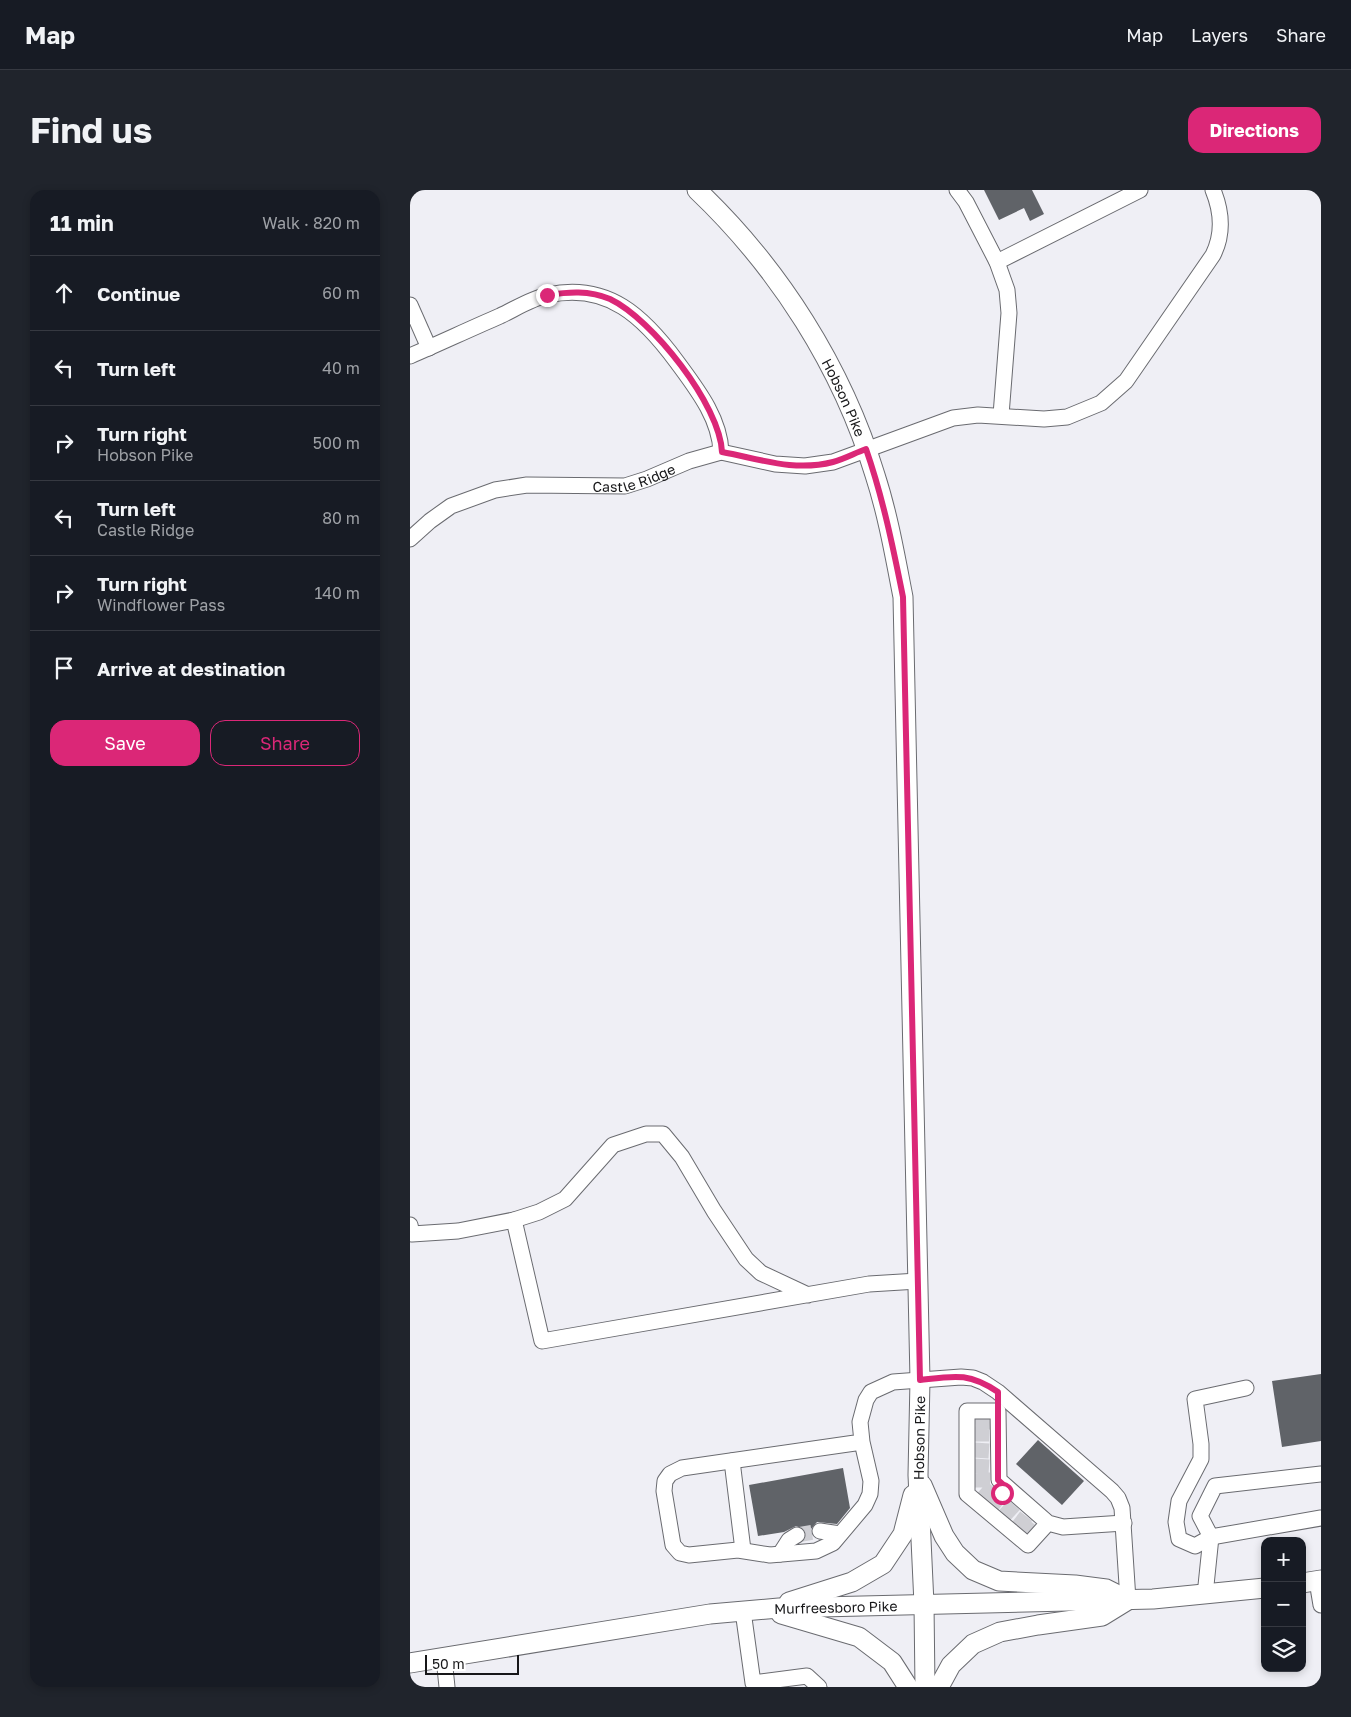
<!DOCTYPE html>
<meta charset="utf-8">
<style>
:root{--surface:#171b24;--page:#20242c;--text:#f1f3f6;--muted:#9ea1a6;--line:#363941;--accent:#db2777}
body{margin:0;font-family:"Golos Text",sans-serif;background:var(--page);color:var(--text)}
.controls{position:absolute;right:15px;bottom:15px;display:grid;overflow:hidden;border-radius:10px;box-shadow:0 2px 8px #0003}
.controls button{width:45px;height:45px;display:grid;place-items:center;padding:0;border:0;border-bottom:1px solid var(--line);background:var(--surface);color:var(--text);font:25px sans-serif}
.scale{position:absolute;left:15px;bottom:12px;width:94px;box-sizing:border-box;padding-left:5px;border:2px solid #171719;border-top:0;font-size:14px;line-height:18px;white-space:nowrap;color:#171719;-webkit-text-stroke:4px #fff;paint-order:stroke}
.stop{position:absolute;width:15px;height:15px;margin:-11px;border:4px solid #db2777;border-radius:50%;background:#fff}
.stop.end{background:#db2777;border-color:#fff;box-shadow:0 1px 5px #0008}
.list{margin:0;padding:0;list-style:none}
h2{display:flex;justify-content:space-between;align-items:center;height:65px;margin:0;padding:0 20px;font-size:21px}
h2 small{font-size:16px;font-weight:400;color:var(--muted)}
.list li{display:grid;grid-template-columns:32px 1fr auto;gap:15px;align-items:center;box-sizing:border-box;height:75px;padding:0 20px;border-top:1px solid var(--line)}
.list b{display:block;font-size:19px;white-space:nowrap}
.list p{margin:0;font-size:16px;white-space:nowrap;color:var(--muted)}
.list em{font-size:16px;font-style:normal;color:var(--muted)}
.actions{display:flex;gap:10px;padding:15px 20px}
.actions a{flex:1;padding:11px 0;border:1px solid var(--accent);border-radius:15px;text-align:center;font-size:18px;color:var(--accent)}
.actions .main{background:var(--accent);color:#fff}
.icon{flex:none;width:28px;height:28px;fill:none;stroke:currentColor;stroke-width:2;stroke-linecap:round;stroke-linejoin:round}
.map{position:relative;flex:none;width:911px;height:1497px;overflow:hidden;border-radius:15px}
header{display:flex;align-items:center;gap:30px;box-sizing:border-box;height:70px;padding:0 25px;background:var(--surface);border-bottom:1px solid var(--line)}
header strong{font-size:24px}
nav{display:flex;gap:28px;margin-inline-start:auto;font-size:18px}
.intro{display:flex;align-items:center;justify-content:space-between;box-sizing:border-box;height:120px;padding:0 30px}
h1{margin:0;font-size:35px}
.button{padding:12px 22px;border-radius:15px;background:var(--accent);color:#fff;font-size:18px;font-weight:700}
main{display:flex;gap:30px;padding:0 30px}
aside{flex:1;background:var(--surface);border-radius:15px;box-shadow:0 2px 8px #0003}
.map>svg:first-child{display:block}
.building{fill:#606368}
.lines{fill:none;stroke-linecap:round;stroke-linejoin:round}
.minor-tunnel{stroke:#cfcfd4;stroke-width:15;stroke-dasharray:15 8;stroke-linecap:butt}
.minor-casing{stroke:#6a6b70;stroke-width:17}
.major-casing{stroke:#6a6b70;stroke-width:21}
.minor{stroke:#fff;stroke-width:15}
.major{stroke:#fff;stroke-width:19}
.route{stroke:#db2777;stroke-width:6}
.labels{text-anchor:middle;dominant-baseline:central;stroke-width:5;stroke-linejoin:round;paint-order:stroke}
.street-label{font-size:14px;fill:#171719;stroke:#fff}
</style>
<header>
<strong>Map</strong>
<nav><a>Map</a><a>Layers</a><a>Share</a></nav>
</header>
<div class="intro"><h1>Find us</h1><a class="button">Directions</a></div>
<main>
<aside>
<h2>11 min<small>Walk · 820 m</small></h2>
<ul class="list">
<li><svg class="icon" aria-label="ahead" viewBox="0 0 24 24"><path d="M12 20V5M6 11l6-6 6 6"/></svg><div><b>Continue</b></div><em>60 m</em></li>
<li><svg class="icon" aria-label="left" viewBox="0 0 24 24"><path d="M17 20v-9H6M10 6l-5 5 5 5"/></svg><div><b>Turn left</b></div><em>40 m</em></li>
<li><svg class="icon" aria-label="right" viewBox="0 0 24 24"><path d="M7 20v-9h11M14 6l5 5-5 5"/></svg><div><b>Turn right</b><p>Hobson Pike</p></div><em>500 m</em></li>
<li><svg class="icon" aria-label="left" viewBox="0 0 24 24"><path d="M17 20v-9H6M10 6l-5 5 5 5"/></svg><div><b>Turn left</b><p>Castle Ridge</p></div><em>80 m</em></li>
<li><svg class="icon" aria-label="right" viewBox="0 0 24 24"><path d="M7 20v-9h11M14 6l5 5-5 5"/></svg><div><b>Turn right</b><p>Windflower Pass</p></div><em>140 m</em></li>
<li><svg class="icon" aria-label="arrive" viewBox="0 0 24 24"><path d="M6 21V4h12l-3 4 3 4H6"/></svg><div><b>Arrive at destination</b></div></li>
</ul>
<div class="actions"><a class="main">Save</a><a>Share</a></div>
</aside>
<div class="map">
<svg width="911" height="1497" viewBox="0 0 911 1497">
<rect width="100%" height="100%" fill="#efeff5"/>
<path class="building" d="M574 0H622L634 24 620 31 614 18 589 30Z
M911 1184V1251L872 1257 862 1191Z
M628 1250 674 1291 652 1315 606 1274Z
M433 1278 440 1318 427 1334 407 1332 401 1339H394L386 1336 374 1342 348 1346 339 1295Z"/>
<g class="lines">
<path class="minor-tunnel" d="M565 1233 580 1232
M565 1244H579
M564 1260 579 1261
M564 1276 581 1277
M565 1290H581
M573 1308 584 1296
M582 1316 592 1303
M594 1326 605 1314
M607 1338 617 1325
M387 1345 410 1341
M615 1346 626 1333"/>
<defs>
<g id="minor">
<path d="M547 0 556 12 587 72 597 100 599 123 591 225"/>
<path d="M587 72 730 0"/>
<path d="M0 115 19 158"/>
<path d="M0 166C30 153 60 139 90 126 105 119 122 108 138 105 198 92 234 127 267 172 286 198 310 228 311 262"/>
<path id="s1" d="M0 349 20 331 41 316 85 300 117 295 215 296 237 289 279 271 311 262 365 274 395 276 423 272 543 228 568 225 634 229 657 227 691 213 716 191 803 65C814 43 812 22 803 0"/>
<path d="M0 1035 2 1044 48 1041 104 1030"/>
<path d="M398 1105 351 1083 336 1069 304 1021 272 967 253 944H236L203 955 155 1009 129 1022 104 1030 132 1151 459 1094 508 1091"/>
<path d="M836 1198 785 1209 791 1254V1269L769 1311 766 1332 769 1349 785 1356 801 1347 911 1328"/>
<path d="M452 1252 272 1278 260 1284 255 1291 254 1301 263 1355 270 1363 279 1365 328 1360 360 1365 406 1361 423 1353 455 1315 460 1304 461 1291 452 1252 450 1232 456 1210 461 1202 483 1192 551 1187 563 1188 573 1192 588 1202 702 1301 708 1308 712 1318 718 1410"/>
<path d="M322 1271 333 1360"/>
<path d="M638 1333 618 1355 557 1304V1221H588L589 1290 638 1333 653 1337 714 1333"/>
<path d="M410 1341 430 1344"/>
<path d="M370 1364 379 1350 387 1345"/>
<path d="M907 1391 911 1415"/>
<path d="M795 1405 801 1347 790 1326 805 1296 911 1284"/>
<path d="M333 1421 343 1493 397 1486 409 1497"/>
<path d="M34 1468 37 1497"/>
</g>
<g id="major">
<path id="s2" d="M287 0C369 78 432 177 465 285 478 325 485 366 493 407L510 1190 508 1285 514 1414 515 1497"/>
<path d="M512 1295 534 1346 545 1363 563 1380 589 1391 665 1395 696 1399 708 1405"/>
<path d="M892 1393 911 1390"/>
<path d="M379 1412 442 1392 473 1374 493 1344 503 1305"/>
<path d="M371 1424 449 1447 482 1472 498 1497"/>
<path id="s3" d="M0 1473 300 1424 369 1418 743 1409 855 1398"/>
<path d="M529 1497 541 1475 563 1454 590 1442 628 1435 692 1426 718 1410"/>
</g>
</defs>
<use href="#minor" class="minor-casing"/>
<use href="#major" class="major-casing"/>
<use href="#minor" class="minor"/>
<use href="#major" class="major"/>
</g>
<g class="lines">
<path class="route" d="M137 105C158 102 179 100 200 109 242 129 310 215 312 262 350 269 384 282 423 272 434 269 445 263 456 259 473 308 483 357 493 407L510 1190C544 1186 558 1182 588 1202V1290L597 1298 592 1303"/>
</g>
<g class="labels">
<g class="street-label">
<text stroke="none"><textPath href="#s2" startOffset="256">Hobson Pike</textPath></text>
<text stroke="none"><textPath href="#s1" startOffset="240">Castle Ridge</textPath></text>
<text transform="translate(509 1248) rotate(-89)">Hobson Pike</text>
<text stroke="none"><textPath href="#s3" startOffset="430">Murfreesboro Pike</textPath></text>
</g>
</g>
</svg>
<div class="controls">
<button>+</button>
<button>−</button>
<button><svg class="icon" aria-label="layers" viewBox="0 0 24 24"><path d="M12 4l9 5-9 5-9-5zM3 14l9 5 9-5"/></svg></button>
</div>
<div class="scale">50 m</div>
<div class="stop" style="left:592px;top:1303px"></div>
<div class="stop end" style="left:137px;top:105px"></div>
</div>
</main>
